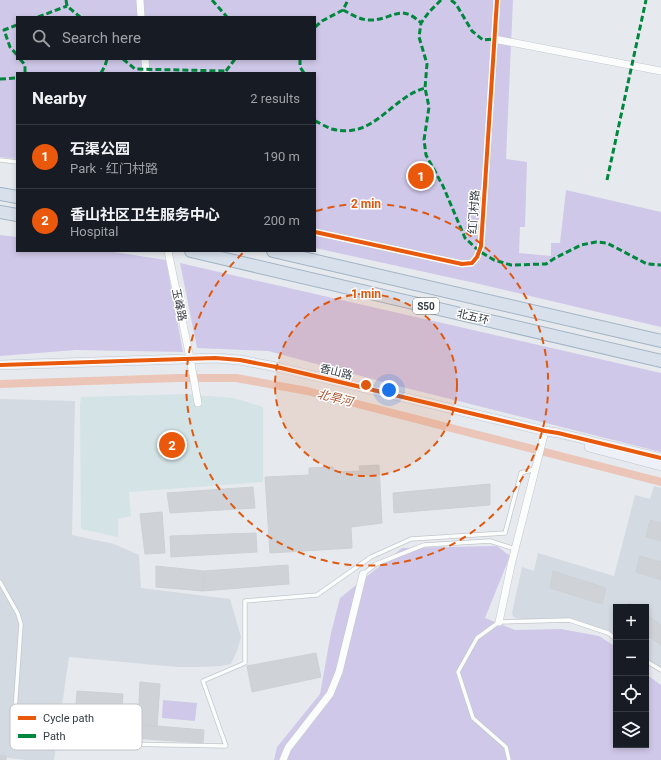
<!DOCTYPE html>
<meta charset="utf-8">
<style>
:root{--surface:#171b24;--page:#20242c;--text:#f1f3f6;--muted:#9ea1a6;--line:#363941;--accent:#ea580c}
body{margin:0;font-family:Roboto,"Noto Sans SC",sans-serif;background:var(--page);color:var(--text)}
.controls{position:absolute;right:12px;bottom:12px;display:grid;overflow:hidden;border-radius:0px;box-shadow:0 2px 6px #0003}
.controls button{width:36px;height:36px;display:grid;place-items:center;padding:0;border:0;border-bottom:1px solid var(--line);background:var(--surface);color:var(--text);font:20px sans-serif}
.you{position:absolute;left:389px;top:390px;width:14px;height:14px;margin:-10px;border:3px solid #fff;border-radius:50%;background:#1a73e8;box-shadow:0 0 0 6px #1a73e833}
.badge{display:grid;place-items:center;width:26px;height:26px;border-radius:50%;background:var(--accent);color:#fff;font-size:13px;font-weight:700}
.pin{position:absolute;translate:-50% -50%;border:2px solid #fff;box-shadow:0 1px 4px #0006}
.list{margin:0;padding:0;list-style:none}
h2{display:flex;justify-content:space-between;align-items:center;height:52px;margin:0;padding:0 16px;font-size:17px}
h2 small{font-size:13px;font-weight:400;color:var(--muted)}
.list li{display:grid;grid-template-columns:26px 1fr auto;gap:12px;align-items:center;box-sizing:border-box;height:64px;padding:0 16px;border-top:1px solid var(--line)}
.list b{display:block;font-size:15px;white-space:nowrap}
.list p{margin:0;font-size:13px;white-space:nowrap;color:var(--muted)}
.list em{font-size:13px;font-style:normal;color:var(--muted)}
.icon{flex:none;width:22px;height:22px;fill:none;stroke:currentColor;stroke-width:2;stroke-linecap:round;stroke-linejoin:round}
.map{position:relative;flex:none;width:661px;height:760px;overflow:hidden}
.search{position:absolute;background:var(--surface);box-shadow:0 2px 6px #0003;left:16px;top:16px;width:300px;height:44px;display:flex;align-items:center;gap:10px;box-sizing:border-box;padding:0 14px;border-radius:0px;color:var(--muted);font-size:15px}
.panel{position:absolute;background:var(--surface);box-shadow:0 2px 6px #0003;left:16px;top:72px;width:300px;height:180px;border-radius:0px}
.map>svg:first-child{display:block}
.residential{fill:#d4dae2}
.medical{fill:#d4e3e6}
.green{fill:#d0c8e9;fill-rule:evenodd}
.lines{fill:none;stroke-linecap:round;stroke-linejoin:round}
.canal{stroke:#ebc5b7;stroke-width:8}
.building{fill:#cfd3d7;stroke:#ccd1d6}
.lane-casing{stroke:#c4c8cc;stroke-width:5}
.street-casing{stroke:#c4c8cc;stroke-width:8}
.secondary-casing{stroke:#c0c7cf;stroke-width:10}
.highway-casing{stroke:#a2b4c5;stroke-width:14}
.lane{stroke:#fbfcfc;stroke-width:3.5}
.street{stroke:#fbfcfc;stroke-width:7}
.secondary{stroke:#edf0f6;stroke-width:9}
.highway{stroke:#d8e1eb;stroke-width:12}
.quiet{stroke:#00873e;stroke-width:3;stroke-dasharray:6 3;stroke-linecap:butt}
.cycleway-casing{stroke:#fff;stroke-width:6}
.cycleway{stroke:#e8590c;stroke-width:4}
.ring{fill:none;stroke:#df580f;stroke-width:2;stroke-dasharray:7 5}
.labels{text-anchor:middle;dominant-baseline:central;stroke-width:3;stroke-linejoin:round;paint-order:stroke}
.shield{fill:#fff;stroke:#71767b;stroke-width:1}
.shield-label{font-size:10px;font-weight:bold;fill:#343c43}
.street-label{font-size:11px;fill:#343c43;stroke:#fff}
.water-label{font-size:12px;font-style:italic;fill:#aa5431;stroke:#fff}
.key{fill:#fff;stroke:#c2c4c7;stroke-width:1}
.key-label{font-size:11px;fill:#343c43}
.centre{fill:#df580f;stroke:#fff;stroke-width:2}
.ring-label{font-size:12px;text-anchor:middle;font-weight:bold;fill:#df580f;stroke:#fff;stroke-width:3;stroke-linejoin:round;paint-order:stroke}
</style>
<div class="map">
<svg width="661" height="760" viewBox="0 0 661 760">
<rect width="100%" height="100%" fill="#e6eaee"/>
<path class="residential" d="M0 399 75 401 72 535 114 544 139 555 141 588 230 599 241 637 237 651 231 664 220 666 201 667H177L69 657 54 760H27L0 757Z
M654 486 661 488V670L646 661V607H616V639L608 633 569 620 532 622 515 618 513 616 512 613 522 567 534 571 538 553 614 576 635 495 650 499Z"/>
<path class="medical" d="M183 394 234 398 263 407V482L129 492 131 516 118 519V537L81 529 80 405 81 397Z"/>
<path class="green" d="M0 0H513L506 159 527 162 525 227H520L519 253 551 256V243H560L566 190 661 212V327L475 283 315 248V73H17V159L0 157ZM17 17H315V59H17Z
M0 235 17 237V251H107L166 260 183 352 76 350 0 356Z
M180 263 661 373V452L398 386 268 351 197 348Z
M497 546 510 556 485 618 515 630 561 629 599 636 616 647V745H646V674L661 685V760H274L277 747 320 694 331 633 340 598 402 548Z
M163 700 197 703 195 721 162 718Z"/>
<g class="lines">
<path class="canal" d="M0 384 178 378H236L307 391 661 482"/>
</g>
<path class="building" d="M379 465 382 523 351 527 352 548 270 553 265 477 309 475V468L333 467 334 472 360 471 359 466Z
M490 484V505L394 513 393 493Z
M253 487 255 508 170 513 167 493Z
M162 512 165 553 145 554 140 514Z
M650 520 661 523V541L646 537Z
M256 533 257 552 171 557 170 536Z
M640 556 661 562V580L636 572Z
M288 565 289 584 203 591 204 571Z
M156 566 204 571 203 591 156 587Z
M553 571 606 588 602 604 550 588Z
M629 603 635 607H627Z
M646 614 661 625V645L646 634Z
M316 653 321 677 252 692 247 666Z
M140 682 160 684 157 726 138 724Z
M77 691 123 694 122 708 76 705Z
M121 723 204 730 203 743 119 737Z
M0 755 6 756V760H0Z"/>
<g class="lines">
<defs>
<path id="lane" d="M0 160 17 162
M363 574 376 564 424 545 490 541 515 549
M0 582 18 614 21 624 15 711
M646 661 661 670
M123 744 226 746 203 681 245 663V601L317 595 371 557 411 539 505 533 521 473 535 469
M509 760 506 747 473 718 458 672 477 638 499 622 569 620 608 633 616 639"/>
<path id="street" d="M140 0 141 17
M494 39 661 71
M145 59 146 73
M315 232 462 264 472 263 477 257 481 246 497 0
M168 251 190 358 198 403
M499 622 512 561 545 431
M283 760 288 748 330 694 339 672 363 574"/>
<path id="secondary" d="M0 365 215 358 240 360 281 368 545 431 558 433 661 458
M589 447 661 466"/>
<path id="highway" d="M0 194 17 197
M0 212 17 215
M191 251 661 361
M273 251 661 341"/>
</defs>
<use href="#lane" class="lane-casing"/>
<use href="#street" class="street-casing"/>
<use href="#secondary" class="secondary-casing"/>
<use href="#highway" class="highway-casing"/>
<use href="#lane" class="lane"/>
<use href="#street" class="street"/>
<use href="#secondary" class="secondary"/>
<use href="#highway" class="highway"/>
<path class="quiet" d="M66 0 67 6 80 17
M212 0 227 17
M441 0 429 12 421 23 419 37 427 64 425 88 429 107 424 140 426 155 443 186 465 238 479 251 494 260 511 265 546 264 555 258 581 245 596 242 607 243 647 264 661 265
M451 0 456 4 472 31 483 40 494 39
M343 10C351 14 360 20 369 20 392 21 399 2 421 23
M38 17 67 6
M17 25 4 30 10 47 17 55
M315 27 322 21 343 10 348 0
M20 59 25 65V73
M123 59 135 69 226 71V73
M300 59V67L304 73
M226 71 235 59
M101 73 105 66 107 59
M0 79 17 78
M315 121C320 123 326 127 332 129 374 140 390 98 425 88
M607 180 646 0"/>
<defs>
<path id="cycleway" d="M315 232 462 264 472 263 477 257 481 246 497 0
M0 365 215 358 240 360 281 368 545 431 558 433 661 458"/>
</defs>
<use href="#cycleway" class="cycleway-casing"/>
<use href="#cycleway" class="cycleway"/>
</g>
<circle cx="366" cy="385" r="91" fill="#df580f" fill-opacity=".12"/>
<g class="ring">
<circle cx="366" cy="385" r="91"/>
<path d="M316 211A181 181 0 1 1 244 252"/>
</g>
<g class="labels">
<rect class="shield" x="413" y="298" width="26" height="16" rx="3"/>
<g class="shield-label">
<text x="426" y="306">S50</text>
</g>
<g class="street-label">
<text transform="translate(474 212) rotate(-86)">红门村路</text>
<text transform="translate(179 305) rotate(78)">玉峰路</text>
<text transform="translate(473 317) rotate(13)">北五环</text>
<text transform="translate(336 372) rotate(14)">香山路</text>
</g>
<g class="water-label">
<text transform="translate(335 398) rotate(14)">北旱河</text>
</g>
</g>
<rect x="10" y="704" width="132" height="46" rx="6" class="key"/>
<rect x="18" y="716" width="18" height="4" fill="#e8590c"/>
<rect x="18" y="734" width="18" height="4" fill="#00873e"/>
<g class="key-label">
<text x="43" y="722">Cycle path</text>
<text x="43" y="740">Path</text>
</g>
<circle cx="366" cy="385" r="6" class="centre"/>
<g class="ring-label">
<text x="366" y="208">2 min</text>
<text x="366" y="298">1 min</text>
</g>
</svg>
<div class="controls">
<button>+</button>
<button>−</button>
<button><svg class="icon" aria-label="locate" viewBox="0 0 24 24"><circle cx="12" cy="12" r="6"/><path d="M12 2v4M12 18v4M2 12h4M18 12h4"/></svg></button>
<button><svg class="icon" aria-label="layers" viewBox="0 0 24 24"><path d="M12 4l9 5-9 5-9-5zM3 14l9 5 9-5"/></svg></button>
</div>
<div class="you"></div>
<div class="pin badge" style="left:421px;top:176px">1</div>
<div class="pin badge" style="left:172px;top:445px">2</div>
<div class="search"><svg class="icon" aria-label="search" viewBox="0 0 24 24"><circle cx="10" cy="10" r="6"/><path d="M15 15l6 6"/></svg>Search here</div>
<section class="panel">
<h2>Nearby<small>2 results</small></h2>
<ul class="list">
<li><span class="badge">1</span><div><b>石渠公园</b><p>Park · 红门村路</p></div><em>190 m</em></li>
<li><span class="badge">2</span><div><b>香山社区卫生服务中心</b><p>Hospital</p></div><em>200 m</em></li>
</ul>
</section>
</div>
